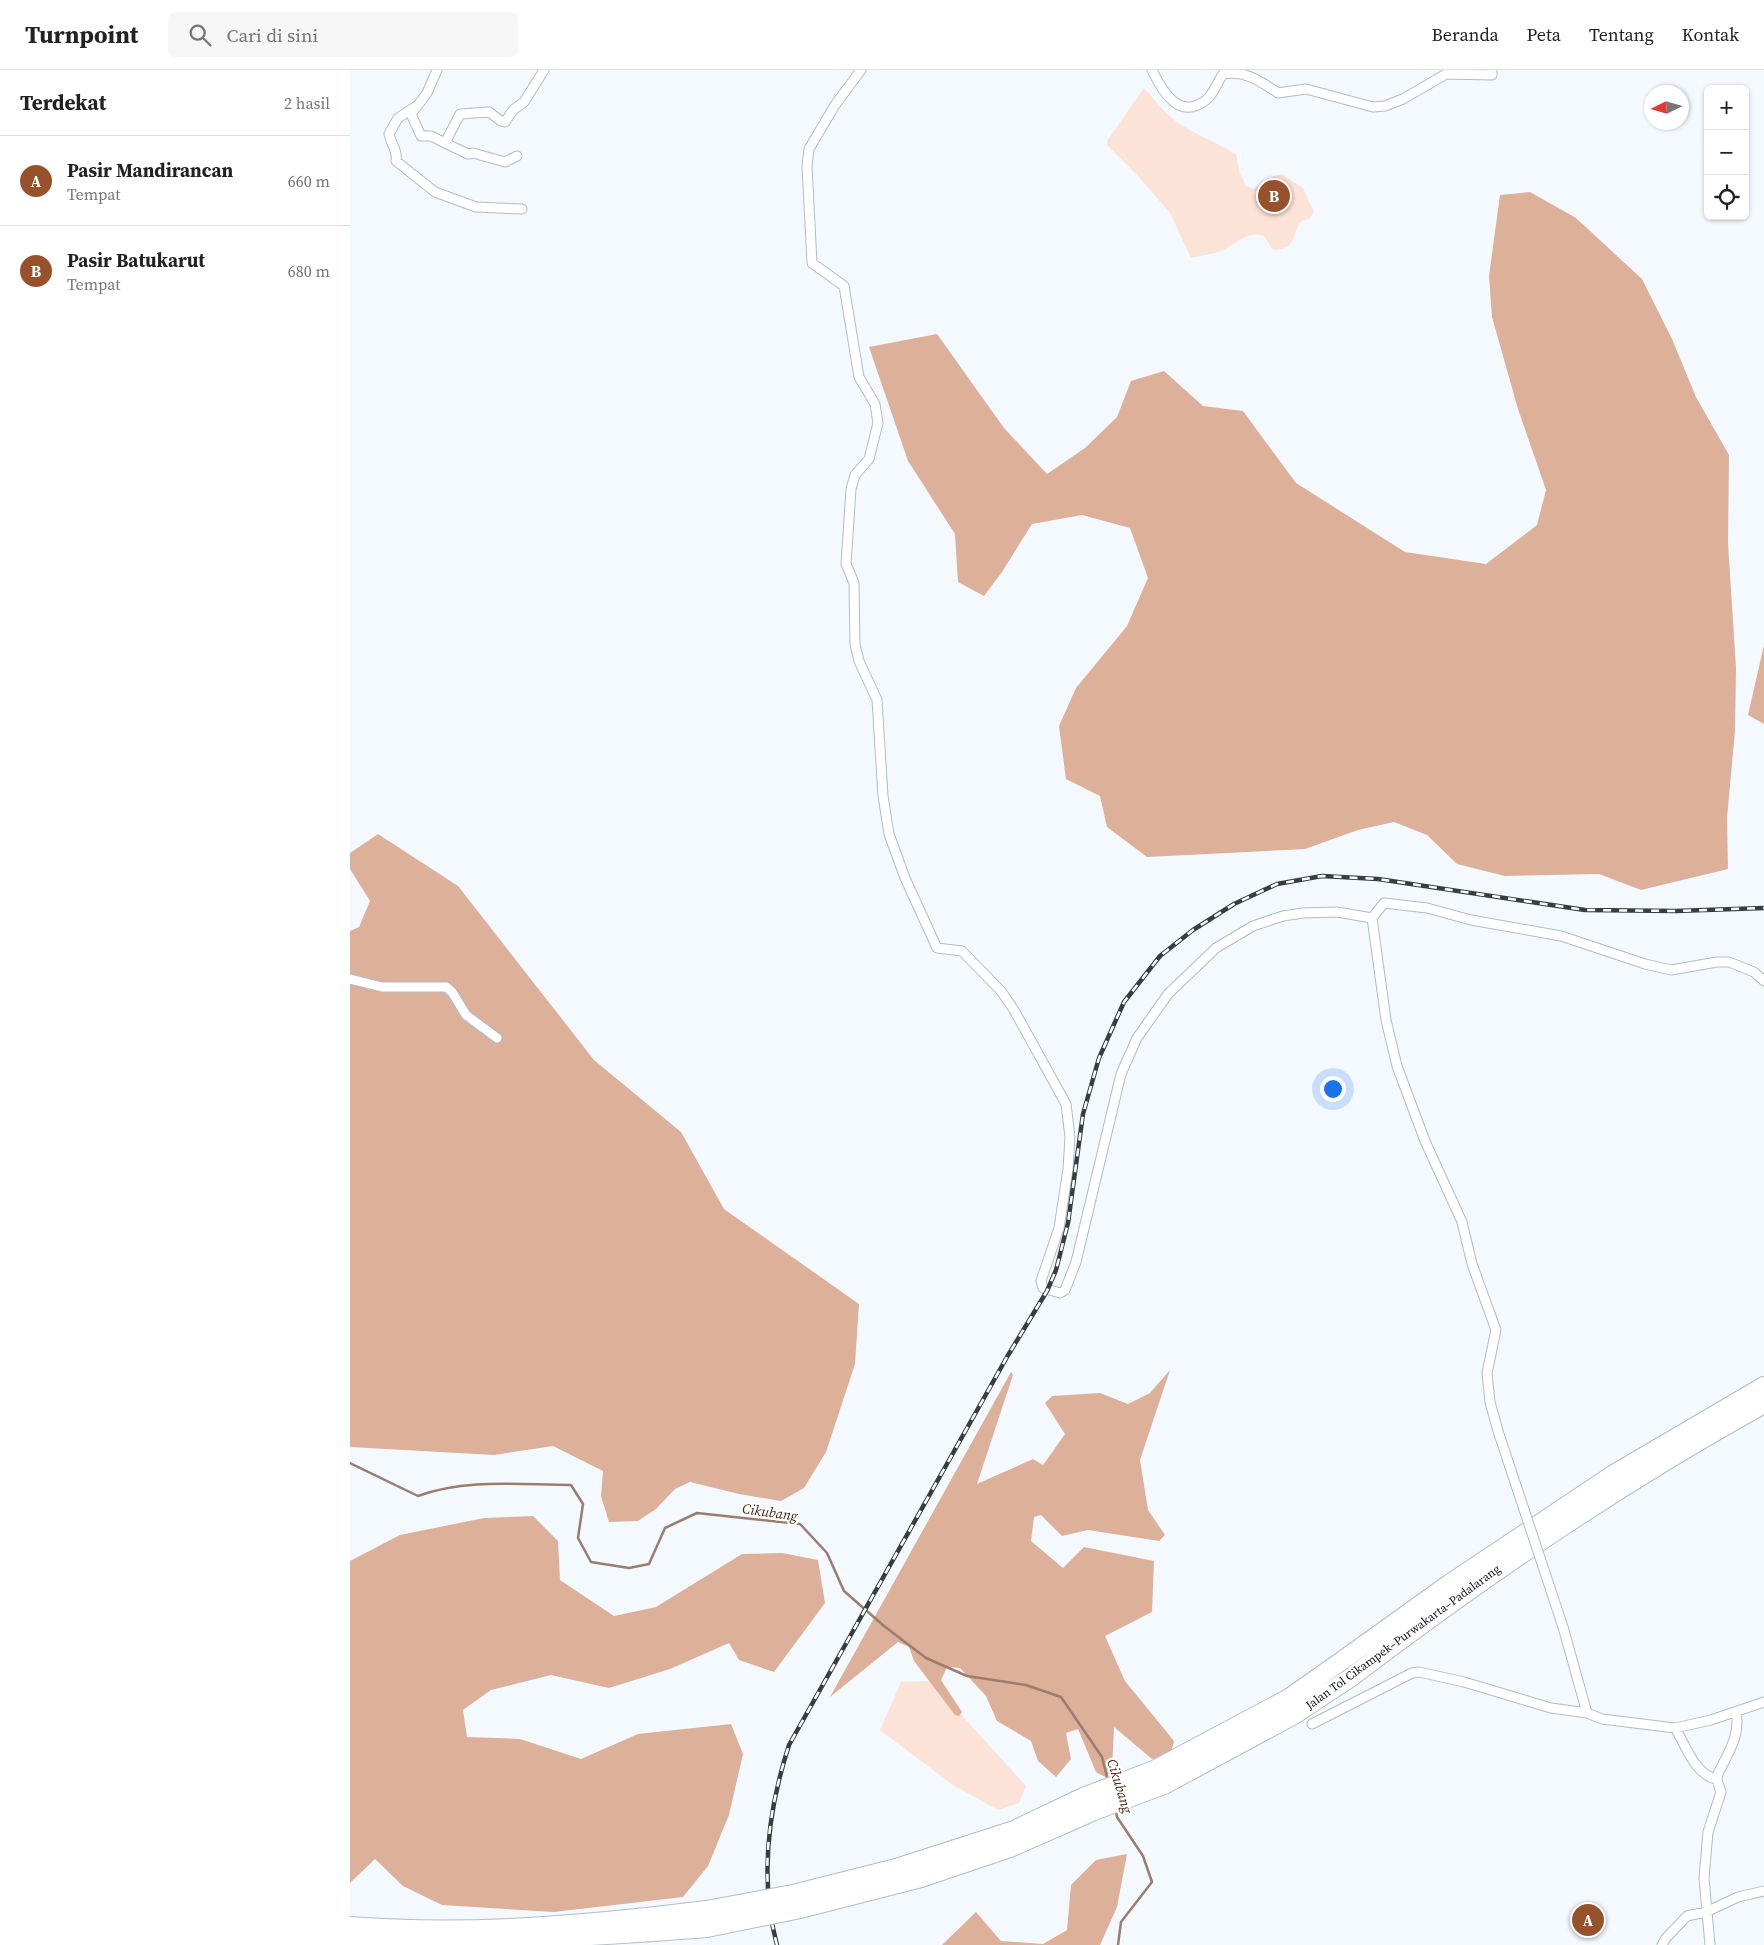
<!DOCTYPE html>
<html lang="id">
<meta charset="utf-8">
<style>
:root{--surface:#fff;--page:#f6f6f6;--text:#222;--muted:#767676;--line:#e0e0e0;--accent:#98522b}
body{margin:0;font-family:"Source Serif 4",serif;background:var(--page);color:var(--text)}
.controls{position:absolute;right:15px;top:15px;display:grid;overflow:hidden;border-radius:8px;box-shadow:0 1px 4px #0004}
.controls button{width:45px;height:45px;display:grid;place-items:center;padding:0;border:0;border-bottom:1px solid var(--line);background:var(--surface);color:var(--text);font:25px sans-serif}
.compass{position:absolute;left:1294px;top:15px;width:45px;height:45px;border-radius:50%;background:var(--surface);box-shadow:0 1px 4px #0004;rotate:265deg}
.you{position:absolute;left:982px;top:1018px;width:18px;height:18px;margin:-12px;border:4px solid #fff;border-radius:50%;background:#1a73e8;box-shadow:0 0 0 8px #1a73e833}
.badge{display:grid;place-items:center;width:32px;height:32px;border-radius:50%;background:var(--accent);color:#fff;font-size:16px;font-weight:700}
.pin{position:absolute;translate:-50% -50%;border:2px solid #fff;box-shadow:0 1px 5px #0006}
.list{margin:0;padding:0;list-style:none}
h2{display:flex;justify-content:space-between;align-items:center;height:65px;margin:0;padding:0 20px;font-size:21px}
h2 small{font-size:16px;font-weight:400;color:var(--muted)}
.list li{display:grid;grid-template-columns:32px 1fr auto;gap:15px;align-items:center;box-sizing:border-box;height:90px;padding:0 20px;border-top:1px solid var(--line)}
.list b{display:block;font-size:19px;white-space:nowrap}
.list p{margin:0;font-size:16px;white-space:nowrap;color:var(--muted)}
.list em{font-size:16px;font-style:normal;color:var(--muted)}
.icon{flex:none;width:28px;height:28px;fill:none;stroke:currentColor;stroke-width:2;stroke-linecap:round;stroke-linejoin:round}
.map{position:relative;flex:none;width:1414px;height:1875px;overflow:hidden}
header{display:flex;align-items:center;gap:30px;box-sizing:border-box;height:70px;padding:0 25px;background:var(--surface);border-bottom:1px solid var(--line)}
header strong{font-size:24px}
nav{display:flex;gap:28px;margin-inline-start:auto;font-size:18px}
.search{width:350px;height:45px;background:var(--page);display:flex;align-items:center;gap:12px;box-sizing:border-box;padding:0 18px;border-radius:8px;color:var(--muted);font-size:19px}
main{display:flex}
aside{flex:1;background:var(--surface)}
.map>svg:first-child{display:block}
.green{fill:#fbe3d7}
.forest{fill:#ddb09a}
.lines{fill:none;stroke-linecap:round;stroke-linejoin:round}
.stream{stroke:#9b7d6f;stroke-width:2.5}
.minor-casing{stroke:#afbcc8;stroke-width:11}
.motorway-casing{stroke:#afbcc8;stroke-width:20}
.minor{stroke:#fff;stroke-width:9}
.motorway{stroke:#fff;stroke-width:18}
.rail-casing{stroke:#383d41;stroke-width:4.5}
.rail{stroke:#fff;stroke-width:2.5;stroke-dasharray:8;stroke-linecap:butt}
.minor-bridge-casing{stroke:#afbcc8;stroke-width:11;stroke-linecap:butt}
.motorway-bridge-casing{stroke:#afbcc8;stroke-width:20;stroke-linecap:butt}
.minor-bridge{stroke:#fff;stroke-width:9}
.motorway-bridge{stroke:#fff;stroke-width:18}
.labels{text-anchor:middle;dominant-baseline:central;stroke-width:4.5;stroke-linejoin:round;paint-order:stroke}
.street-label{font-size:12px;fill:#0e1216;stroke:#fff}
.water-label{font-size:14px;font-style:italic;fill:#4a2007;stroke:#fff}
</style>
<header>
<strong>Turnpoint</strong>
<div class="search"><svg class="icon" aria-label="search" viewBox="0 0 24 24"><circle cx="10" cy="10" r="6"/><path d="M15 15l6 6"/></svg>Cari di sini</div>
<nav><a>Beranda</a><a>Peta</a><a>Tentang</a><a>Kontak</a></nav>
</header>
<main>
<aside>
<h2>Terdekat<small>2 hasil</small></h2>
<ul class="list">
<li><span class="badge">A</span><div><b>Pasir Mandirancan</b><p>Tempat</p></div><em>660 m</em></li>
<li><span class="badge">B</span><div><b>Pasir Batukarut</b><p>Tempat</p></div><em>680 m</em></li>
</ul>
</aside>
<div class="map">
<svg width="1414" height="1875" viewBox="0 0 1414 1875">
<rect width="100%" height="100%" fill="#f4f9ff"/>
<path class="green" d="M794 18C805 30 817 46 830 54 848 66 868 73 886 84L889 101 896 116 904 119 916 109 932 104 953 118 964 142 959 149 951 151C940 167 948 179 923 180L914 166C894 160 885 177 868 182 859 185 849 186 841 188L820 143 787 105 757 75V71Z
M581 1611 676 1716 669 1733 648 1740 603 1715 530 1660 551 1612Z"/>
<path class="forest" d="M1180 122 1226 148 1292 209 1322 269 1346 327 1379 385 1378 473 1386 598 1385 661 1377 748 1378 799 1291 820 1249 804 1155 806 1107 794 1077 765 1044 752 1008 760 955 779 797 787 757 757 750 726 716 709 709 656 726 618 777 556 798 508 780 458 732 445 682 454 652 502 634 526 608 512 605 464 558 391 519 277 587 264 654 358 697 404 735 378 767 347 781 311 814 301 853 336 893 341 946 413 1055 482 1136 494 1187 455 1196 420 1168 339 1142 247 1139 206 1150 125Z
M1414 575V654L1398 645Z
M28 764 108 816 244 990 331 1062 374 1139 509 1234 505 1294 476 1382 454 1418 431 1431 389 1424 340 1412 325 1419 306 1439 288 1451 259 1452 251 1426 253 1401 203 1376 144 1385 0 1377V861L9 857 20 831 0 799V783Z
M820 1300 790 1390 798 1440 815 1465 809 1471 738 1460 712 1466 691 1445 684 1447 681 1471 713 1498 734 1477 804 1491 802 1542 755 1566 775 1611 824 1671 820 1687 802 1689 764 1657 762 1701 755 1707 746 1702 728 1659 716 1663 721 1689 706 1707 688 1691 681 1671 647 1651 636 1626 610 1598 597 1597 591 1610 612 1642 609 1646 605 1645 564 1591 559 1577 548 1572 480 1627 661 1302 663 1305 627 1414 683 1389 693 1395 715 1364 695 1333 702 1326 750 1323 778 1334 800 1323Z
M183 1446 208 1471 210 1510 264 1546 306 1537 392 1484 432 1483 468 1490 475 1533 424 1602 389 1590 379 1573 320 1599 259 1618 201 1605 141 1620 113 1640 117 1667 170 1669 231 1689 288 1664 381 1654 393 1684 379 1745 358 1796 333 1827 204 1842 92 1835 53 1816 25 1789 0 1813V1491L50 1465 134 1448Z
M777 1784 767 1837 750 1875H592L626 1842 651 1871 693 1874 717 1860 721 1815 746 1790Z"/>
<g class="lines">
<path class="stream" d="M0 1393 68 1426C116 1408 171 1415 221 1415L233 1434 228 1468 241 1492 279 1498 299 1494 315 1458 347 1443 450 1454 477 1483 494 1521 534 1556 576 1588 617 1606 676 1615 711 1627 752 1687 758 1711
M766 1741 767 1747 793 1786 802 1812 771 1852 768 1875"/>
<defs>
<path id="minor" d="M87 0 77 23 68 35 48 48 39 64C41 74 48 81 46 91L85 122 126 137 172 139
M511 0 485 35 459 79 457 96 462 193 494 216 509 307 525 334 528 353 519 389 505 405 501 419 496 494 504 513 505 574 509 591 527 630 533 726 539 764 555 808 587 878 612 881 651 921 664 940 716 1034 720 1067 718 1099 709 1158 691 1211 693 1218 710 1223 715 1220 726 1192 771 1004 787 968 818 924 866 878 903 856 933 846 953 843 987 842 1022 848
M802 0C812 21 829 51 856 30 863 25 868 11 873 4 895 0 910 11 928 23L956 19 1023 37 1035 36 1053 29 1096 4 1142 5V0
M67 36 61 44 71 66H81L95 73
M167 86 155 92 123 83 118 84 95 73 110 44 139 42 151 51 155 52 163 40 174 32 194 0
M0 909 32 917H96L102 922 116 945 147 968
M1148 1361 1140 1332 1137 1303 1146 1260 1122 1194 1112 1152 1075 1071 1047 996 1036 950 1022 848 1034 833 1077 838 1121 850 1211 866 1295 894 1321 900 1367 892H1379L1404 902 1414 911
M1213 1557 1237 1643
M962 1654 1062 1603 1069 1602 1114 1612 1201 1638 1237 1643 1252 1649 1325 1658 1361 1650 1414 1632
M1325 1658C1338 1679 1343 1702 1367 1710
M1312 1875 1316 1868 1337 1846 1356 1842 1388 1827 1414 1821
M1360 1875 1354 1808 1358 1762 1371 1722 1367 1710 1368 1704C1377 1684 1391 1666 1386 1643"/>
<path id="motorway" d="M993 1590 1099 1514 1264 1404 1414 1316
M1000 1608C1135 1506 1266 1416 1414 1334
M0 1856C119 1865 237 1855 356 1840
M0 1869C119 1875 238 1867 357 1858"/>
</defs>
<use href="#minor" class="minor-casing"/>
<use href="#motorway" class="motorway-casing"/>
<use href="#minor" class="minor"/>
<use href="#motorway" class="motorway"/>
<defs>
<path id="rail" d="M427 1875C409 1808 418 1740 439 1675L657 1287 697 1221 706 1200 718 1153 733 1044 749 988 774 932 810 886 843 860 884 834 927 814 972 806 1028 809 1235 840 1326 841 1414 838"/>
</defs>
<use href="#rail" class="rail-casing"/>
<use href="#rail" class="rail"/>
<defs>
<path id="minor-bridge" d="M1148 1361 1213 1557"/>
<path id="motorway-bridge" d="M356 1840 443 1824 546 1798 664 1760 733 1727 804 1700 939 1628 993 1590
M357 1858 450 1839 571 1808 660 1778 744 1741 814 1715 944 1645 1000 1608"/>
</defs>
<use href="#minor-bridge" class="minor-bridge-casing"/>
<use href="#motorway-bridge" class="motorway-bridge-casing"/>
<use href="#minor-bridge" class="minor-bridge"/>
<use href="#motorway-bridge" class="motorway-bridge"/>
</g>
<g class="labels">
<g class="street-label">
<text transform="translate(1053 1567) rotate(-36)">Jalan Tol Cikampek–Purwakarta–Padalarang</text>
</g>
<g class="water-label">
<text transform="translate(420 1442) rotate(8)">Cikubang</text>
<text transform="translate(770 1716) rotate(73)">Cikubang</text>
</g>
</g>
</svg>
<div class="controls">
<button>+</button>
<button>−</button>
<button><svg class="icon" aria-label="locate" viewBox="0 0 24 24"><circle cx="12" cy="12" r="6"/><path d="M12 2v4M12 18v4M2 12h4M18 12h4"/></svg></button>
</div>
<svg class="compass" viewBox="-18 -18 36 36"><path d="M0-13l5 13h-10z" fill="#e53935"/><path d="M0 13l5-13h-10z" fill="#767676"/></svg>
<div class="you"></div>
<div class="pin badge" style="left:1238px;top:1850px">A</div>
<div class="pin badge" style="left:924px;top:126px">B</div>
</div>
</main>
